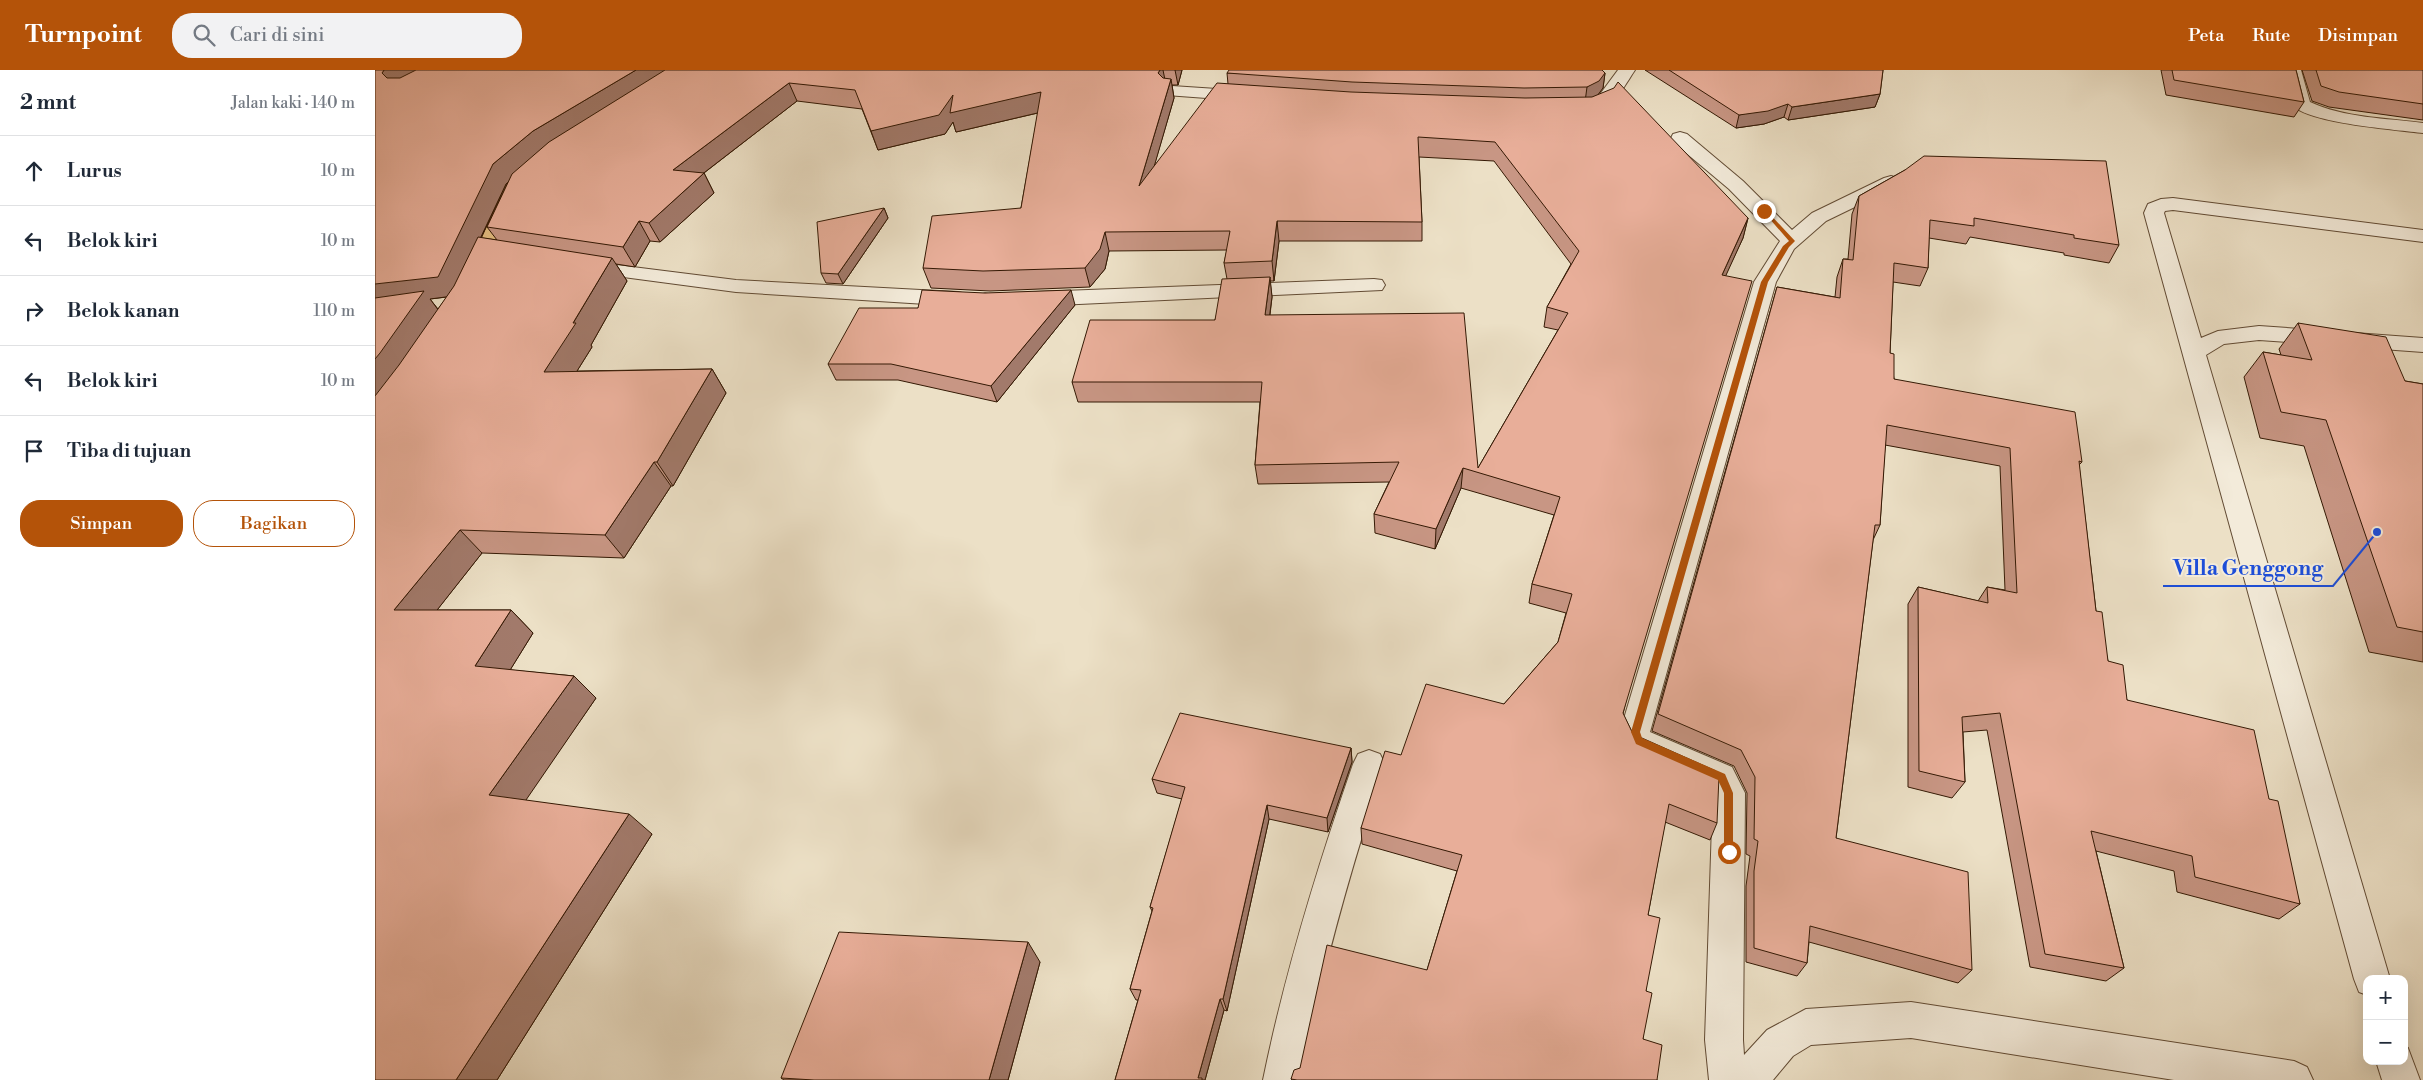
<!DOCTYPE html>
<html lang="id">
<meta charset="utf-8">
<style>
:root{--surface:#fff;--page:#f2f2f3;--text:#1f2937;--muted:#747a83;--line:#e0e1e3;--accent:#b45309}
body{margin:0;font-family:"Libre Bodoni",serif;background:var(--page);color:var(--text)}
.controls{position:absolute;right:15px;bottom:15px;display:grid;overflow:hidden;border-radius:10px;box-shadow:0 5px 20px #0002}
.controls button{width:45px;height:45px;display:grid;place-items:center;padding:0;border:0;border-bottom:1px solid var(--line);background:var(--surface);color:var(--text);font:25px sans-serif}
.stop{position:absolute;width:15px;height:15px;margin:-11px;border:4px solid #b45309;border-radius:50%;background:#fff}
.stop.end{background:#b45309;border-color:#fff;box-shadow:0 1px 5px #0008}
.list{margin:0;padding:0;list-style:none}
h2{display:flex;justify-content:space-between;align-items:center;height:65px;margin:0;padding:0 20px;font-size:21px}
h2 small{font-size:16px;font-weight:400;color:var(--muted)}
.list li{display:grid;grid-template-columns:32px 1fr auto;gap:15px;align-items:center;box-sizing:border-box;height:70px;padding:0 20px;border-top:1px solid var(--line)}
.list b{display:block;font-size:19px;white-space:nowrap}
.list em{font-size:16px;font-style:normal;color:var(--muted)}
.actions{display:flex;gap:10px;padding:15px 20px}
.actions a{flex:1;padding:11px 0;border:1px solid var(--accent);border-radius:20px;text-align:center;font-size:18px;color:var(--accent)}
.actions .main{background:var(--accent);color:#fff}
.icon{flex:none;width:28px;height:28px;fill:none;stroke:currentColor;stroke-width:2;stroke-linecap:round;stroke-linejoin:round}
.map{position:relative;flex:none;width:2048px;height:1010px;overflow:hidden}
header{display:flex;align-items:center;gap:30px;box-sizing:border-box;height:70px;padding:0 25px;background:var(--accent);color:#fff}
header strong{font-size:24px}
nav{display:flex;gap:28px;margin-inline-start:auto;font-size:18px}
.search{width:350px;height:45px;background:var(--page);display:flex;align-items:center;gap:12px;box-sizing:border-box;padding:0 18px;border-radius:20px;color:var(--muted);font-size:19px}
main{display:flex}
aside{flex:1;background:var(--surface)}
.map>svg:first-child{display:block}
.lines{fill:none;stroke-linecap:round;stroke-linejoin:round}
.minor-casing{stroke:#624b34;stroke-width:2}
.major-casing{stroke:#341904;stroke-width:2}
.minor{fill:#f3ebda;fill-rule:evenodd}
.major{fill:#e6c083;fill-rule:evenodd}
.wall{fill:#c89684;stroke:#341904;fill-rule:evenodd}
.shaded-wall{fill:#a27a6b;stroke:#341904}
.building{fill:#e8ae99;stroke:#341904}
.route{fill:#b45309}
.leader{fill:none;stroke:#1d4ed8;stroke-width:2}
.callout-dot{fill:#1d4ed8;stroke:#f3ebda;stroke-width:2}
.callout-label{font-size:21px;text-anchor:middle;font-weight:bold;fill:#1d4ed8;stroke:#f3ebda;stroke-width:4;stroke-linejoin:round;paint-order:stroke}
</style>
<header>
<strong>Turnpoint</strong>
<div class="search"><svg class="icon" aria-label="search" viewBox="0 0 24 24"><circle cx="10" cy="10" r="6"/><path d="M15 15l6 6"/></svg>Cari di sini</div>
<nav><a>Peta</a><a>Rute</a><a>Disimpan</a></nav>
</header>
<main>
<aside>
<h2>2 mnt<small>Jalan kaki · 140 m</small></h2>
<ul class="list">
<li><svg class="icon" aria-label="ahead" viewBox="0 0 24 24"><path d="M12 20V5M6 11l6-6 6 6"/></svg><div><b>Lurus</b></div><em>10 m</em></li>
<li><svg class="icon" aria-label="left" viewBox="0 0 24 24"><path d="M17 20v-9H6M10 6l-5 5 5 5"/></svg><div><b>Belok kiri</b></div><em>10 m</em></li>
<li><svg class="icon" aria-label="right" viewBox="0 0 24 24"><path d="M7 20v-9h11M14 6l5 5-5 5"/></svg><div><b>Belok kanan</b></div><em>110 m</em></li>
<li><svg class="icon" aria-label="left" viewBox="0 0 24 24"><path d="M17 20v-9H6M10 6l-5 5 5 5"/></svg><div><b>Belok kiri</b></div><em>10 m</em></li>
<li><svg class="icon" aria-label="arrive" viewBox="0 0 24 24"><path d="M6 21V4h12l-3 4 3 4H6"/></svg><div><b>Tiba di tujuan</b></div></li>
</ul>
<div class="actions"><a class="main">Simpan</a><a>Bagikan</a></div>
</aside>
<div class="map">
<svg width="2048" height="1010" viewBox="0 0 2048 1010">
<rect width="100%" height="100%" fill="#ece0c6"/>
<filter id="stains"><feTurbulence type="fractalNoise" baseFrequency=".004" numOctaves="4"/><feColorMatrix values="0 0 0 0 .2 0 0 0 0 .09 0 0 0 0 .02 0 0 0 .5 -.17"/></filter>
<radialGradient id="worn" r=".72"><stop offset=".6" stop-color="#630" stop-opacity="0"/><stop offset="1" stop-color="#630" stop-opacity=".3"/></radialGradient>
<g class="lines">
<defs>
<path id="minor" d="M1243 0H1260C1249 16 1234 48 1210 42L1207 38 1223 27Z
M1910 0H1926L1935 32C1969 48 2011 48 2048 53V63C2024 60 1931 53 1918 35Z
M797 16 872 21 878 22 881 26 878 30 872 31 791 25 788 21 791 17Z
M1305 62 1312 64 1368 111 1417 160 1437 143 1509 108 1516 106 1523 108 1526 112 1523 116 1451 151 1419 179 1401 212 1275 662 1357 697 1370 723 1368 970 1369 985 1392 960 1431 939 1536 932 1919 991 1932 997 1938 1010H1799L1536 968 1436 975 1418 986 1398 1010H1334L1330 970 1338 723 1335 717 1253 680 1245 662 1379 212 1405 171 1354 119 1298 72 1296 68 1298 64Z
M1798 128 2048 160V172L1798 140 1790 141 1789 143 1826 268 1843 261 1884 256 2048 268V282L1884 270 1849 274 1831 285 2015 909H1992V925L1984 922 1979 909 1769 143 1773 134 1786 129Z
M210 191 361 210 583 222 591 224 594 229 591 234 583 236 361 222 203 201 199 197 203 193Z
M999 209 1007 210 1010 215 1007 220 661 236 653 234 650 229 653 224 661 222Z
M994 680 1005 684 1010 694C976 798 946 902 926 1010H888C910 902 942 798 978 694L983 684Z
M2029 976 2033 978 2045 1010H2007L2001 991H2029Z"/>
<path id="major" d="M134 124 141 126 144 130 112 205 109 210 101 211 93 210 90 205 124 130 127 126Z"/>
</defs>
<use href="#minor" class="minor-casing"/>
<use href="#major" class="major-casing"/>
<use href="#minor" class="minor"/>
<use href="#major" class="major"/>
</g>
<path class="wall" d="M0 0H807L803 15H797L799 28 779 96 853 14 852 3H1230L1228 18 1222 25 1373 148 1368 168 1350 206 1248 644 1258 664 1342 753 1335 770 1290 752 1273 845 1271 921 1268 969 1282 1010H917L916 1009 925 998 1052 900 1082 801 987 774 986 758 1026 685 1129 634 1183 572 1191 543 1154 533 1157 514 1179 445 1086 418 1060 479 1000 463 999 444 1014 412 883 414 880 395 885 332H703L697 312 840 250 852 209 849 193 852 180 734 181 730 199 715 217 615 221 556 218 548 198 646 138 663 43 581 62 578 52 570 64 503 80 487 39 422 31 329 103 339 123 285 172 275 171 260 197 241 194 252 211 216 275 217 277 202 301 337 299 351 323 298 416H296L249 488 107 483 62 540H136L158 563 135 600 199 606 221 628 150 730 277 764 122 1010H0ZM1044 87 1119 91 1196 194 1172 237 1169 257 1183 260 1103 398 895 245 897 227 895 211H899L904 171H1047V152ZM133 112 112 157 122 170 106 168 131 114ZM72 227 63 239 55 229Z
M1270 0H1508L1505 24 1500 37 1413 50 1409 47 1389 54 1361 58Z
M1786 0H1921L1929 32 1919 47 1791 25Z
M1927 0H2048V50L1954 37 1937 31Z
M1530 100 1744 175 1734 193 1689 185V183L1595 167 1591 174 1554 168 1553 198 1545 216 1518 212 1515 283 1519 309 1707 392 1704 395 1721 541 1733 591 1752 630 1894 729 1925 834 1904 849 1802 822 1799 801 1721 781 1749 898 1731 911 1655 897 1612 660 1588 662 1590 712 1577 728 1533 717V534L1543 517 1603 531 1612 517 1630 520 1625 396 1510 375 1505 455 1498 470 1461 768 1597 900 1583 913 1434 872 1432 893 1422 906 1371 892V816L1375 786 1371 784 1372 723 1359 696 1277 661 1402 217 1460 227 1462 207 1468 189H1473L1477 144 1484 126Z
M509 138 513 148 468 214 451 213 446 203Z
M610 223 700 235 622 332 523 310H461L453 294 543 238Z
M1923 253 2030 311 2048 314V592L1994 582 1929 376 1885 368 1869 307 1888 282 1906 285 1904 279Z
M976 678 977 692 953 762 894 749 852 941 849 940 830 1010H740L763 930H761L755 919 777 841 775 837 807 729 782 723 777 709Z
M665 892 633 1010H409L406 1008Z"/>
<path class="shaded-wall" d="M9 0H54L20 21 7 3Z
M261 0H300L170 80 131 114 78 226 55 229 67 245 0 338V214L118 94 158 61Z
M785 0H788L791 15 783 3Z
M800 0H807L803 15Z
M1230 3 1228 18 1222 26 1210 32 1212 17Z
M796 9 799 28 768 135 764 116Z
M414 13 422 31 308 119 298 100Z
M666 22 671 41 581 62 578 52 570 64 503 80 496 61 578 25Z
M1505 24 1500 37 1413 50 1417 37Z
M1413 34 1409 47 1389 54 1361 58 1364 45Z
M329 103 339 123 285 172 274 153Z
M509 138 513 148 468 214 463 204Z
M1373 148 1368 168 1342 225 1347 205Z
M264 151 275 171 260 197 248 177Z
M902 151 904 171 899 211 897 191Z
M730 162 734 181 730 199 715 217 710 198Z
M237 188 252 211 216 275 217 277 187 325 169 302Z
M895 207 897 227 892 265 890 245Z
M696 220 700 235 622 332 616 316Z
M337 299 351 323 298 416 282 392Z
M279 392 296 416 249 488 230 465Z
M1088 398 1086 418 1060 479 1061 459Z
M85 460 107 483 44 563 19 540Z
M136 540 158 563 124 618 100 596Z
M199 606 221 628 140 746 114 725Z
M976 678 977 692 953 762 952 748Z
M892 735 894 749 852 941 848 929Z
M254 744 277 764 122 1010H81Z
M653 872 665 892 633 1010H614Z
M845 929 849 940 830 1010H824L823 1008Z"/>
<path class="building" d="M0 0H9L7 3 12 8H25L41 0H261L158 61 118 94 63 207 0 214Z
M290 0H785L783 3 788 8 796 9 764 116 842 13 976 22 1150 28 1217 27 1239 18 1243 12 1373 148 1347 205 1377 211 1248 643 1258 664 1341 701 1344 706 1342 753 1294 734 1273 845 1285 848 1271 921 1277 923 1268 969 1287 975 1282 1010H922L916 1009 919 1000 925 998 952 875 1052 900 1087 785 986 758 1010 681 1026 685 1051 614 1129 634 1183 572 1197 524 1157 514 1185 427 1088 398 1061 459 999 444 1024 392 880 395 887 312H697L715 250H840L847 209 895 207 890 245 1089 243 1103 398 1193 243 1172 237 1204 181 1120 72 1043 67 1047 152 902 151 897 191 849 193 855 161 730 162 725 179 710 198 608 201 548 198 557 146 646 138 666 22 575 43 578 25 564 45 496 61 480 20 414 13 298 100 329 103 274 153 264 151 248 177 112 157 137 104 174 72Z
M854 0H1227L1230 3 1224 11 1212 17 1149 18 977 12 852 3Z
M1294 0H1508L1505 24 1417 37 1413 34 1393 41 1364 45Z
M1797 0H1921L1929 32 1799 10Z
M1941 0H2048V34L1964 22 1946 16Z
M1549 86 1731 91 1744 175 1699 168V165L1599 148V156L1555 150 1553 198 1519 193 1515 283 1519 284V309L1700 342 1707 392 1704 391 1721 541 1727 542 1733 591 1748 595 1752 630 1879 660 1894 729 1903 731 1925 834 1820 807 1817 786 1716 761 1749 898 1670 884 1625 643 1587 647 1590 712 1544 701 1543 517 1613 533 1612 517 1642 523 1635 378 1512 355 1505 455H1500L1461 768 1593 802 1597 900 1435 856 1432 893 1379 878V801L1383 771 1379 769 1380 707 1366 680 1283 644 1402 217 1465 228 1468 189 1478 190 1484 126 1530 100Z
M509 138 463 204 446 203 442 152Z
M103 167 237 188 198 253H201L169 302 337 299 282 392H279L230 465 85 460 19 540H136L100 596 199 606 114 725 254 744 81 1010H0V326L24 295 79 216Z
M547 220 610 223 696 220 616 316 516 294H453L484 238H543Z
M49 221 5 283 0 289V228Z
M1923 253 2011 267 2030 311 2048 314V562L2022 557 1951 350 1906 342 1888 282 1937 290Z
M805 643 976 678 952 748 892 735 848 929H845L823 1008H827V1010H740L766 920 755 919 778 838 775 837 810 717 777 709Z
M464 862 653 872 614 1010H439L406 1008Z"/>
<path class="route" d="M1387 140H1391L1420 171 1414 177 1393 212 1265 662 1267 668 1350 704 1358 723V782L1354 787 1349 782V723L1343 710 1261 674 1256 662 1386 212 1408 176 1414 171Z"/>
<path class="leader" d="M2002 462L1958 516H1788"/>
<circle class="callout-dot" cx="2002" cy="462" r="5"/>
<g class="callout-label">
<text x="1873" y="505">Villa Genggong</text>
</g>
<rect width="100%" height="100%" filter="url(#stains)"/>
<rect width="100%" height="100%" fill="url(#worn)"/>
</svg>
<div class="controls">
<button>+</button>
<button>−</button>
</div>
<div class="stop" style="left:1354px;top:782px"></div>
<div class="stop end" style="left:1389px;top:141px"></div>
</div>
</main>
